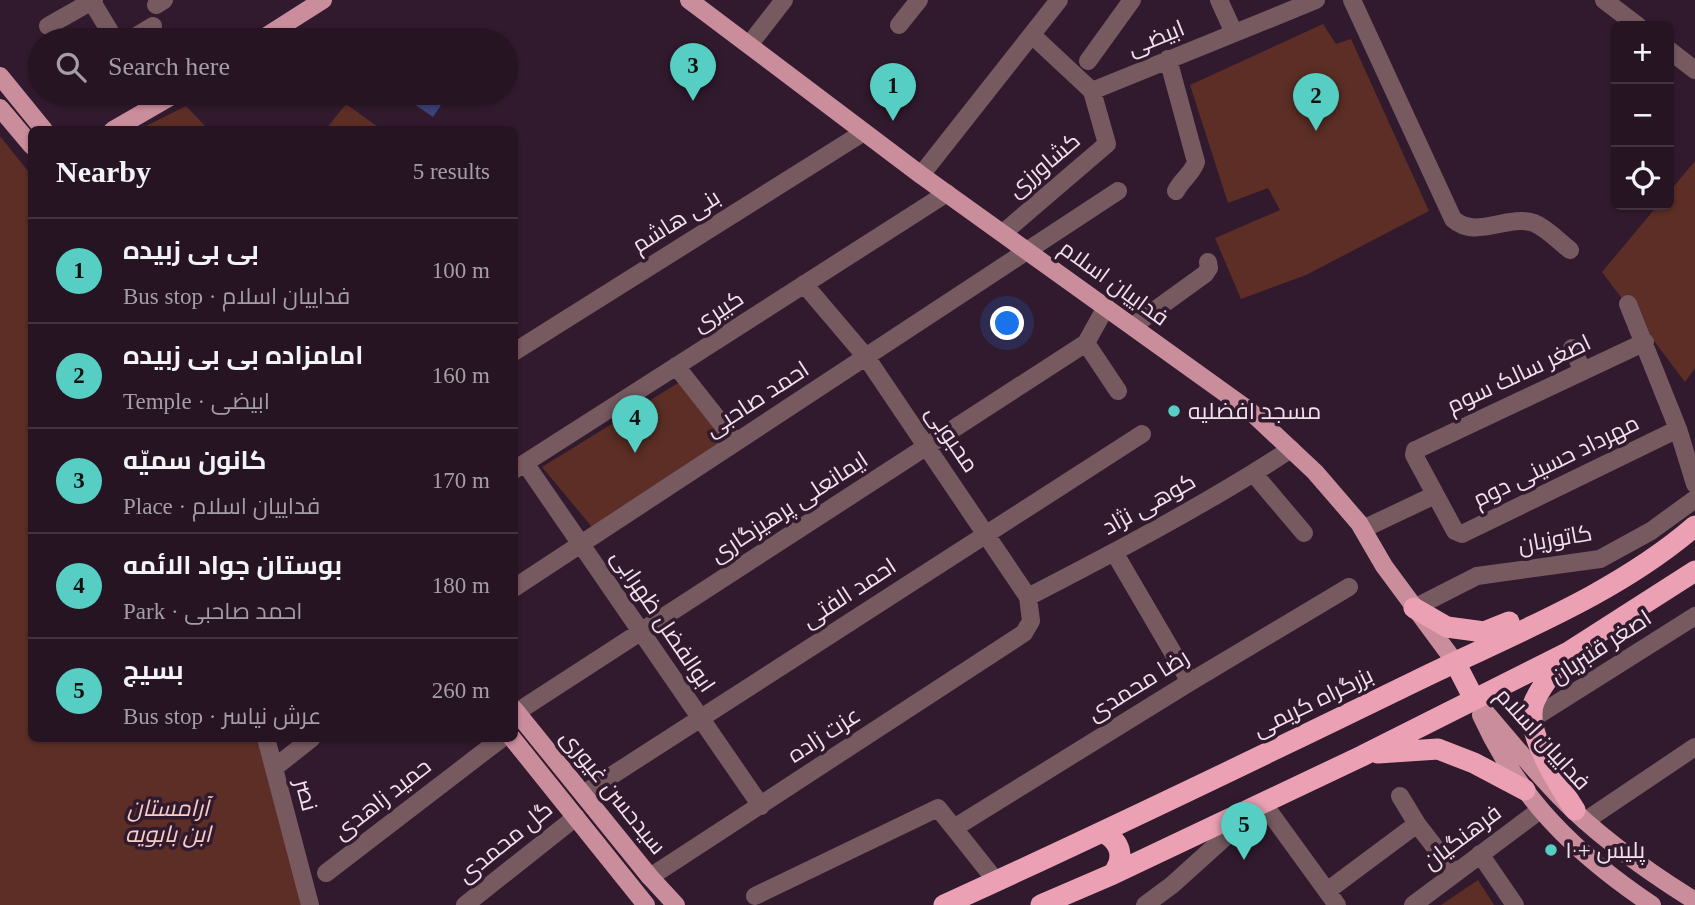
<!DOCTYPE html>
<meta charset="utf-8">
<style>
:root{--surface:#261422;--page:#2e1d2a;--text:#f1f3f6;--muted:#a49ea5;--line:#423340;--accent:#56cec3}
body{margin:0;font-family:"Times New Roman",Cairo,serif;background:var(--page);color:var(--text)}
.controls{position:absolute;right:21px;top:21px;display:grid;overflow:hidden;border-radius:10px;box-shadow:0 2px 5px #0004}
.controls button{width:63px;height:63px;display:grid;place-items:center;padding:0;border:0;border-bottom:2px solid var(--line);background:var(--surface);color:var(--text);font:35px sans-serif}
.you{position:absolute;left:1008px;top:324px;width:24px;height:24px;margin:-18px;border:5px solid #fff;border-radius:50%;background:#1a73e8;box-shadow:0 0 0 10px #1a73e833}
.badge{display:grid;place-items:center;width:46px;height:46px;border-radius:50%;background:var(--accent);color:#111;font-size:23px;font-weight:700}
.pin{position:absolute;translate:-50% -58px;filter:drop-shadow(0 2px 4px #0008)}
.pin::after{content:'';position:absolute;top:37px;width:24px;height:21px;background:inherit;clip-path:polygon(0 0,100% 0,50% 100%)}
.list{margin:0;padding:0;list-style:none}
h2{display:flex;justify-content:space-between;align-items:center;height:91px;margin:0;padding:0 28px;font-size:30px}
h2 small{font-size:23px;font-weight:400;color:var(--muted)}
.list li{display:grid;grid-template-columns:46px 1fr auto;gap:21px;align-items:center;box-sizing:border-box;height:105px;padding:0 28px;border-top:2px solid var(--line)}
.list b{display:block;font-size:26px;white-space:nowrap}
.list p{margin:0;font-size:23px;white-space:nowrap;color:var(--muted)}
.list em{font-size:23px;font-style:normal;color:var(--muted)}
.icon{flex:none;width:38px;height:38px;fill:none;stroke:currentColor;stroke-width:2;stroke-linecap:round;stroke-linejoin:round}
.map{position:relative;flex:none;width:1695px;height:905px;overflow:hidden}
.search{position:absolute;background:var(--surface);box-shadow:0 2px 5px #0004;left:28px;top:28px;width:490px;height:77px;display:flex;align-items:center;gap:18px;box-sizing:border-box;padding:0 24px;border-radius:38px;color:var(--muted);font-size:26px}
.panel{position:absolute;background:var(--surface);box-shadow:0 2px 5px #0004;left:28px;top:126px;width:490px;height:616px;border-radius:10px}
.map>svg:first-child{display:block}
.green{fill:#5c2e25}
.water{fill:#3a4378}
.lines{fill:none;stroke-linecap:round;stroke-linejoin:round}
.minor{stroke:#775960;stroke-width:18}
.major{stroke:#ca8d9c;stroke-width:18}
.highway{stroke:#eba1b3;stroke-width:21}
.poi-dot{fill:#56cec3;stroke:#321a2e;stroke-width:2.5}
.labels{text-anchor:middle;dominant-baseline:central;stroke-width:7;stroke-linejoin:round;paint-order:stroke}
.street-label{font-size:23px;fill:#f1e0ed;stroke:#321a2e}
.poi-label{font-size:23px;fill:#f1e0ed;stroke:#321a2e;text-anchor:start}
.park-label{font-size:23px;font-style:italic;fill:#f7cec5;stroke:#321a2e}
</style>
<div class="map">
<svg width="1695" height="905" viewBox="0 0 1695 905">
<rect width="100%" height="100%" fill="#321a2e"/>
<path class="green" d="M1323 24 1336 44 1351 39 1429 211 1306 275 1241 299 1215 238 1280 210 1268 188 1228 203 1190 85Z
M346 104 381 129H326Z
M186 106 208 129H140Z
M0 136 31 175 32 738 260 739 302 905H0Z
M1695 161V368L1685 382 1602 272 1658 205H1669V192Z
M683 380 727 438 592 527 542 467Z
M1478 880 1494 905H1441Z"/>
<path class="water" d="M398 93H449L433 117Z"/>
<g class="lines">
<path class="minor" d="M91 0 115 40
M1219 0 1234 33
M1352 0 1453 219C1476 240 1507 214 1534 223 1547 228 1559 242 1570 250
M1604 0 1638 26
M156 5 164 0
M899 25 919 0
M48 26 94 0
M1032 35 1092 91
M130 40 153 26
M749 45 784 0
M1669 50 1695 70
M1168 59 1196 162C1192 174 1181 180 1176 191
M1088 61 1132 0
M1092 91 1316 0
M921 175 1059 0
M1003 233 1107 144 1092 91
M1628 304 1678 429 1695 484
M1133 326 1205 274 1209 268 1208 262
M1645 342 1420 448 1415 450 1414 455 1455 531 1462 534 1678 429
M1086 343 1118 391
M1572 348 1583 371
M514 352 864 132
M676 366 736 442
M525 463 761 806
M514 470 947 193
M1254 474 1304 533
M1363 529 1435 495
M1114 552 1190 682
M514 588 1118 191
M1028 597C1117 551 1207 504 1291 449
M1414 608 1477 576 1600 559 1651 531 1695 499
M517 712 1086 343 1106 307
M1532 719 1695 616
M266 738 310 905
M274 768 312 738
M583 794 1142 434
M1400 796 1417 824 1454 872
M1585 821 1695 747
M954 828 1190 682 1349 587
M1480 854 1515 905
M326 873 502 738
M650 877 1024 633 1031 621 1028 597 866 357 804 284
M1327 891 1417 824
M755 896 938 808 996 881
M465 905 576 817
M1145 905 1172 885 1263 803 1337 905
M1413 905 1540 810"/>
<path class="major" d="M689 0 921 175 1250 411 1315 472 1359 523 1384 566 1455 662
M260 40 323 0
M0 76 44 130
M0 108 32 146
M113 130 177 93
M1474 699C1502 731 1529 765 1559 796 1598 837 1647 871 1695 901
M514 709 650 877 676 905
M1481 715C1519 799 1576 854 1652 905
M512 738 646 905"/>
<path class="highway" d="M1414 608 1447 627 1484 632 1509 622
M1566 654C1556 669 1542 684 1535 700 1521 728 1560 787 1575 810
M1455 662 1474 699
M1378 753 1438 749 1474 763 1525 790
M1104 833C1121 842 1125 858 1113 874
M944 905C1103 833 1260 757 1418 680 1512 634 1615 595 1695 526
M1041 905 1113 874 1362 756 1567 653 1695 571"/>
</g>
<g class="poi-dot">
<circle cx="1174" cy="411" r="7"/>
<circle cx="1551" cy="850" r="7"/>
</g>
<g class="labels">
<g class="street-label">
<text transform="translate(1156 38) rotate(-22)">ابیضی</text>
<text transform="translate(1044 165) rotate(-40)">کشاورزی</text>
<text transform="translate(676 221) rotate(-32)">بنی هاشم</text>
<text transform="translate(1114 283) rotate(36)">فداییان اسلام</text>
<text transform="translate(718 311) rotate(-33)">کبیری</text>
<text transform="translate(1519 374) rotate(-25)">اصغر سالک سوم</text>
<text transform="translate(757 399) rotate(-33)">احمد صاحبی</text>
<text transform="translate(952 439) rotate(56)">محبوبی</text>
<text transform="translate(1556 461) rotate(-26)">مهرداد حسینی دوم</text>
<text transform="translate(1149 504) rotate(-29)">کوهی نژاد</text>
<text transform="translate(789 507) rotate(-33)">ایمانعلی پرهیزگاری</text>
<text transform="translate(1555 539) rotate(-10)">کاتوزیان</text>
<text transform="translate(849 593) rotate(-33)">احمد الفتی</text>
<text transform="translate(663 621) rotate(56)">ابوالفضل ظهرابی</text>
<text transform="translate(1601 647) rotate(-33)">اصغر قنبریان</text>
<text transform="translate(1138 685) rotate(-32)">رضا محمدی</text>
<text transform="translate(1313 702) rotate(-26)">بزرگراه کریمی</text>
<text transform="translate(824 735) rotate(-33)">عزت زاده</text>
<text transform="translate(1543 739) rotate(48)">فداییان اسلام</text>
<text transform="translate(613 792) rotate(51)">سیدحسن غیوری</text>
<text transform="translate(306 795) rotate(75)">نصر</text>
<text transform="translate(382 799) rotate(-38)">حمید زاهدی</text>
<text transform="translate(1462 837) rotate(-37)">فرهنگیان</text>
<text transform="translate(505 842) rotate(-39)">گل محمدی</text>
</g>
<g class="poi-label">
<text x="1188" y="411">مسجد افضلیه</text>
<text x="1565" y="850">پلیس +۱۰</text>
</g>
<g class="park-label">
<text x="168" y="808">آرامستان<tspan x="168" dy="26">ابن بابویه</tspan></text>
</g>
</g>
</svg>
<div class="controls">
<button>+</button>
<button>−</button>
<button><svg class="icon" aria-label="locate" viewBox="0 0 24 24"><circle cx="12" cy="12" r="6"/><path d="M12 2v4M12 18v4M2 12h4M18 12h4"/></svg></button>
</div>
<div class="you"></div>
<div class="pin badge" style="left:893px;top:121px">1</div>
<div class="pin badge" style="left:1316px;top:131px">2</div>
<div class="pin badge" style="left:693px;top:101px">3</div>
<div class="pin badge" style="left:635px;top:453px">4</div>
<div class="pin badge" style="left:1244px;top:860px">5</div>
<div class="search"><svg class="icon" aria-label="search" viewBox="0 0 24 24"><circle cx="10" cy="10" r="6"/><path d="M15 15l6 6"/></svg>Search here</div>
<section class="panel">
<h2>Nearby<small>5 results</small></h2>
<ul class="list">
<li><span class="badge">1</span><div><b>بی بی زبیده</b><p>Bus stop · فداییان اسلام</p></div><em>100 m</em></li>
<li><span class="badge">2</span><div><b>امامزاده بی بی زبیده</b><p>Temple · ابیضی</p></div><em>160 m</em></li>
<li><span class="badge">3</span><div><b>کانون سمیّه</b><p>Place · فداییان اسلام</p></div><em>170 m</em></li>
<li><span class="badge">4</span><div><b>بوستان جواد الائمه</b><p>Park · احمد صاحبی</p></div><em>180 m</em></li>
<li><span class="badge">5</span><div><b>بسیج</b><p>Bus stop · عرش نیاسر</p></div><em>260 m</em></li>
</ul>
</section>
</div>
